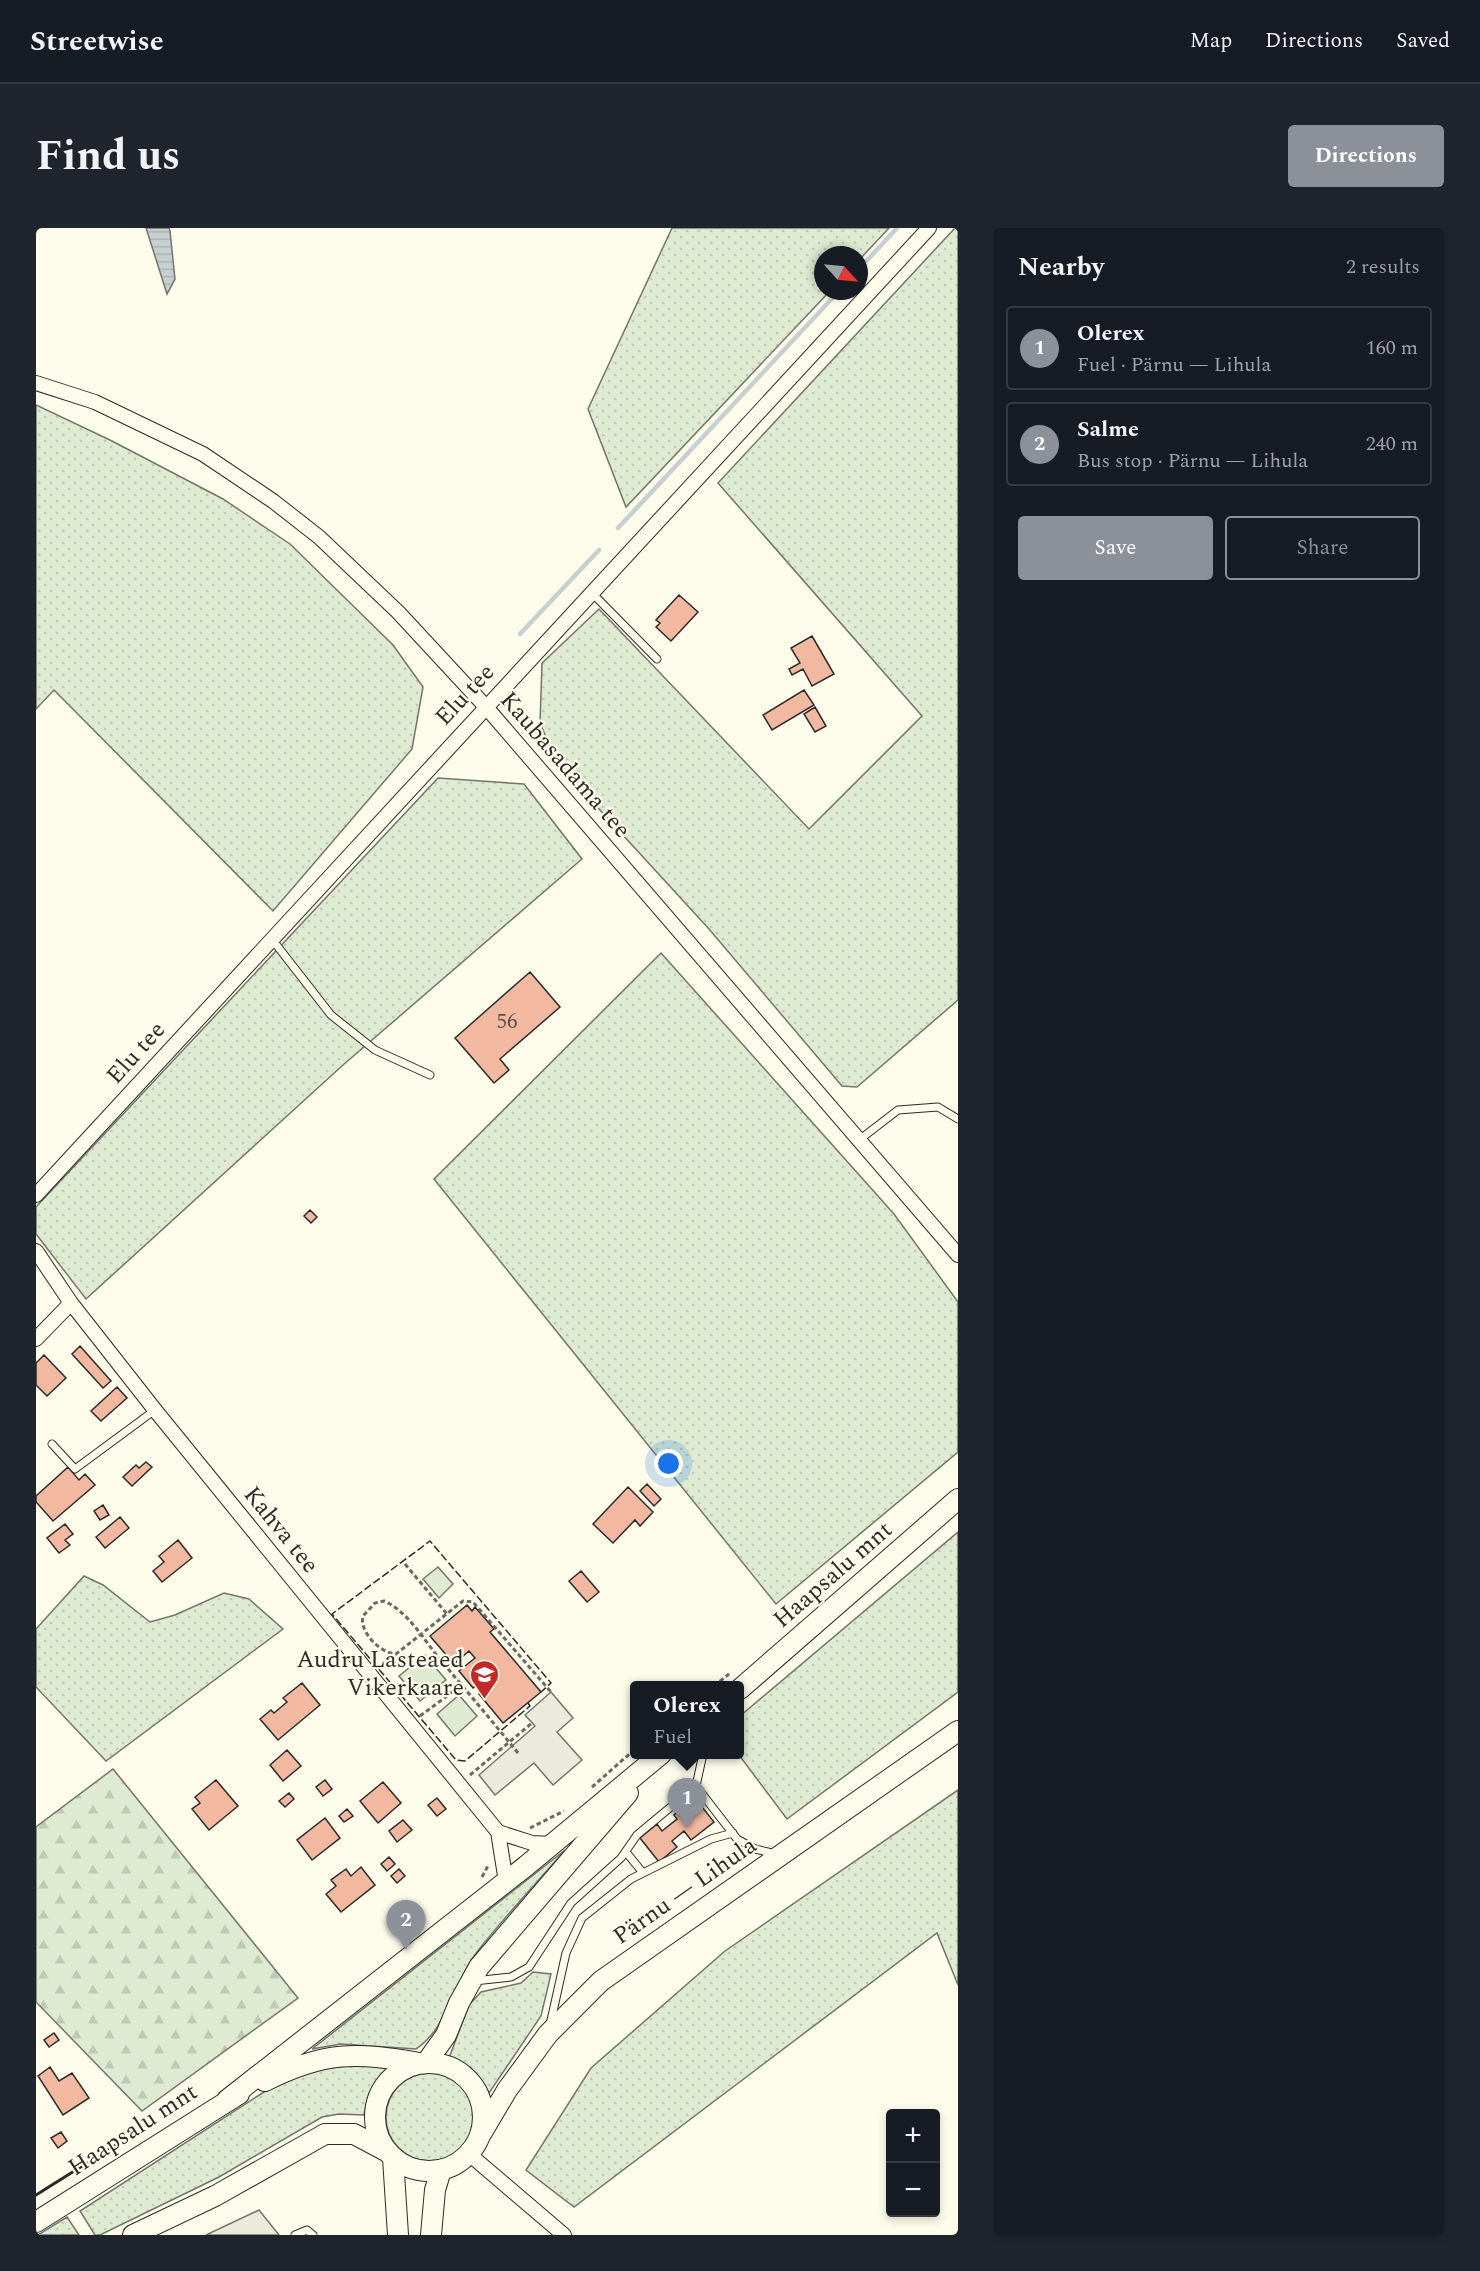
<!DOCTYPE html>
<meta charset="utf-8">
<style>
:root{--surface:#171b24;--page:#20242c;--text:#f1f3f6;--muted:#9ea1a6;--line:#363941;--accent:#8c9099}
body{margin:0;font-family:Spectral,serif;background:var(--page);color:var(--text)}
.controls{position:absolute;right:18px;bottom:18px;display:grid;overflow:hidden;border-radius:6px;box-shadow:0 3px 9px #0003}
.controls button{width:54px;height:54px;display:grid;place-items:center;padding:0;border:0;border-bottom:2px solid var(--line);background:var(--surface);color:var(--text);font:30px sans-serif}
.compass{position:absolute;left:778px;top:18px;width:54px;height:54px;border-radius:50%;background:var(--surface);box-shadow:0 3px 9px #0003;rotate:117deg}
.you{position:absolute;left:633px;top:1236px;width:21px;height:21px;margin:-15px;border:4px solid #fff;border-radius:50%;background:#1a73e8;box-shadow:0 0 0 9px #1a73e833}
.badge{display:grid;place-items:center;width:39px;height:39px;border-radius:50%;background:var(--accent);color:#fff;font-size:20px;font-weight:700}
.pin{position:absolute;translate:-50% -50px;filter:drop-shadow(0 2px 3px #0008)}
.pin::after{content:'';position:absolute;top:32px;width:21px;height:18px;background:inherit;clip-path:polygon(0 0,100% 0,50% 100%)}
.popup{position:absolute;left:594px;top:1453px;width:114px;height:78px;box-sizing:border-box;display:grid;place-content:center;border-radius:6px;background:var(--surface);filter:drop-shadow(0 2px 4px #0005);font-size:20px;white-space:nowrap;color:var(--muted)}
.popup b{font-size:22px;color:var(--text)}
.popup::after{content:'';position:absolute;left:50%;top:100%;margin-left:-12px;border:12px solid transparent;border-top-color:var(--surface)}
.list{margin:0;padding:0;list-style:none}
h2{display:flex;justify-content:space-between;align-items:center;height:78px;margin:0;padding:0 24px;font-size:26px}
h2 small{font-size:20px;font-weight:400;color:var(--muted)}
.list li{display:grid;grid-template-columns:39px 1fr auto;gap:18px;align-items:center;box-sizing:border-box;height:84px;margin:0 12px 12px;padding:0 12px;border:2px solid var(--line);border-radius:6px}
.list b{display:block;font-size:22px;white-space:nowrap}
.list p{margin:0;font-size:20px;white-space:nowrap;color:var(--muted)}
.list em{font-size:20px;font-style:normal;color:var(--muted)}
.actions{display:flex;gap:12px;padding:18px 24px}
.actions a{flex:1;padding:14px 0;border:2px solid var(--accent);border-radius:6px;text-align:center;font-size:21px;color:var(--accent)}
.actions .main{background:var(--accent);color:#fff}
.map{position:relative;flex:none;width:922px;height:2007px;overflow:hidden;border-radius:6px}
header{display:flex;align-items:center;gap:36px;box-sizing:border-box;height:84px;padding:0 30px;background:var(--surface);border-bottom:2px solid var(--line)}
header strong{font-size:28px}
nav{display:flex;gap:33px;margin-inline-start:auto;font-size:21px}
.intro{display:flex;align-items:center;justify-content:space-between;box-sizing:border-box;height:144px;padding:0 36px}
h1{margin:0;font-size:42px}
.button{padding:15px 27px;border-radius:6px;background:var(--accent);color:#fff;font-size:21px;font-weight:700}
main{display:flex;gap:36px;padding:0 36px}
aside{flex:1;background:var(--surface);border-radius:6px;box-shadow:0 3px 9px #0003}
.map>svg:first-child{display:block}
.grass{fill:url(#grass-dots);stroke:#74746e;stroke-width:1.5}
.forest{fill:url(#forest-firs);stroke:#74746e;stroke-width:1.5}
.park{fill:#deebd1;stroke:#74746e;stroke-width:1.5}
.parking{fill:#eceadb;stroke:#74746e;stroke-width:1.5}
.water{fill:url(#water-rules);stroke:#74746e;stroke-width:1.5}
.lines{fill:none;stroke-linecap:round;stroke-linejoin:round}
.stream{stroke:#c7d0d0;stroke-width:4.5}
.building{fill:#f2b8a0;stroke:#2b2b2b;stroke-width:1.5}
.lane-casing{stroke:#2b2b2b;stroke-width:9}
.street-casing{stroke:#2b2b2b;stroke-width:16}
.secondary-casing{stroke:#2b2b2b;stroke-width:22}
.path{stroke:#6a6964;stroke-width:3;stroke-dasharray:4.5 3;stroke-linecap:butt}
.lane{stroke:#fdfbea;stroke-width:7}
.street{stroke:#fdfbea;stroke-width:14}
.secondary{stroke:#fdfbea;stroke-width:20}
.fence{stroke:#2b2b2b;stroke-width:1.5;stroke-dasharray:8 3;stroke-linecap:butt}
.wall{stroke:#2b2b2b;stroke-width:3}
.labels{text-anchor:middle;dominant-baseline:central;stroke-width:4.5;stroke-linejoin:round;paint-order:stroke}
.number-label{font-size:21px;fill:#5d4e48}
.street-label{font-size:24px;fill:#2b2b2b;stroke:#fdfbea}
.poi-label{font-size:24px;fill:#2b2b2b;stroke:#fdfbea;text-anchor:end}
</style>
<header>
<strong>Streetwise</strong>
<nav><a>Map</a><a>Directions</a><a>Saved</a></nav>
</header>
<div class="intro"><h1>Find us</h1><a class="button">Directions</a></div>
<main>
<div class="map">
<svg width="922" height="2007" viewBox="0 0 922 2007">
<defs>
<pattern id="grass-dots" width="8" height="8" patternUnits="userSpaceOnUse" patternTransform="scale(1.5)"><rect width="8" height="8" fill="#deebd1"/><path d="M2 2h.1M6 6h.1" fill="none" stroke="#bfcab4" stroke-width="1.8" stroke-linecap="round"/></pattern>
<pattern id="forest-firs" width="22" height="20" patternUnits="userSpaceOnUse" patternTransform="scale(1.5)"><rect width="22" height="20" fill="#deebd1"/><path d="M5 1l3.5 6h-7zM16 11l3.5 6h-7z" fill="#bfcab4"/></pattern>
<pattern id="water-rules" width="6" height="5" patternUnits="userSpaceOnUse" patternTransform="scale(1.5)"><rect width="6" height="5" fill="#c7d0d0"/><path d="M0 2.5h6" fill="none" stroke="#abb3b3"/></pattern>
</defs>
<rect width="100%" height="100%" fill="#fdfbea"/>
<path class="grass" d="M636 0H853L823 32V27H787V63H794L590 279 552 181Z
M919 0H922V772L821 859 806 858 673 701 521 535 504 495 506 435 563 381 773 601 886 488 682 255Z
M0 177 76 213 187 271 254 316 357 417 387 459 376 521 237 683 18 462 0 481Z
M402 550 488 556 546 631 307 837 50 1071 0 1006V979Z
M625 725 858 986 922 1074V1224L740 1376 398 951Z
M922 1304V1464L751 1591 703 1527 704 1488Z
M48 1348 67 1357 114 1394 139 1387 188 1365 213 1371 247 1401 70 1533 0 1459V1401Z
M922 1562V1757L901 1705 538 1979 490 1942 555 1840 689 1723Z
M529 1622C500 1656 468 1689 441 1724 417 1754 412 1800 380 1821L305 1816 276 1821Z
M497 1744 515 1746 505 1788 453 1865 444 1851 413 1830 433 1777 445 1764 485 1755Z
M322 1837 354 1838C341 1853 331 1867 328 1887L303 1886 286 1889 183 1949 64 2007H59L44 1983 228 1864C261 1846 283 1840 322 1837Z
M350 1889a44 44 0 1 1 88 0a44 44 0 1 1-88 0Z
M31 1989 43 2007H2Z"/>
<path class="forest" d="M77 1541 262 1770 106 1883 0 1774V1599Z"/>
<path class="park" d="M402 1339 417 1356 403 1370 387 1351Z
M389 1427 410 1452 384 1473 363 1448Z
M423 1467 441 1488 419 1508 401 1486Z"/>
<path class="parking" d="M515 1464 537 1490 521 1504 546 1532 517 1557 498 1535 459 1567 443 1547 499 1498 489 1487Z
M223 1982 243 2007H170Z"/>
<path class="water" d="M110 0H133L134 3 139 51 131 66Z"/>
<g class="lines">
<path class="stream" d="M823 41 861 0
M582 300 803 63
M484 406 563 322"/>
</g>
<path class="building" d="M643 367 662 384 635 413 620 399 624 395 620 392Z
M776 408 798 446 776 458 767 441 756 447 753 441 764 435 755 420Z
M768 462 778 477 736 502 727 487Z
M779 479 790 498 779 504 768 486Z
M494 744 524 779 464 831 473 842 458 855 419 810Z
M274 982 281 989 275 995 268 988Z
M44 1118 75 1153 67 1160 36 1126Z
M8 1127 30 1150 11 1168 0 1157V1135Z
M81 1159 91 1170 65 1193 55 1183Z
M110 1234 116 1239 96 1258 87 1249 100 1237 103 1240Z
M32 1239 43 1252 49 1246 59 1257 17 1293 0 1274V1268Z
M611 1256 625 1271 618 1278 604 1263Z
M592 1259 617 1284 604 1298 599 1292 577 1315 557 1296Z
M67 1277 73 1287 64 1292 58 1283Z
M84 1289 93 1300 69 1320 60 1309Z
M29 1296 37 1306 29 1312 34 1317 23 1325 11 1310Z
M142 1312 156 1330 126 1354 117 1343 128 1334 123 1328Z
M545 1343 563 1364 551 1374 533 1353Z
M431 1377 436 1383 439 1379 458 1401 454 1404 505 1464 467 1495 443 1466 458 1453 453 1447 437 1460 423 1443 439 1430 433 1423 418 1436 394 1408Z
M266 1455 284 1477 242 1512 224 1491 235 1482 238 1485 251 1474 247 1470Z
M251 1522 265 1538 247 1553 234 1537Z
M180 1552 202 1578 173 1602 156 1581 164 1575 159 1569Z
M289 1552 296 1561 287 1568 280 1559Z
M347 1554 365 1575 342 1595 324 1573Z
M253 1565 258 1571 249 1579 243 1573Z
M401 1570 410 1581 401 1588 392 1577Z
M659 1570 678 1594 655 1612 648 1603 636 1613 641 1619 623 1634 604 1610 621 1596 626 1603 641 1591 638 1587Z
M311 1581 317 1588 308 1594 303 1588Z
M289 1590 304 1610 276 1632 261 1612Z
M367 1592 376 1602 361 1614 353 1603Z
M353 1629 359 1636 351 1643 345 1636Z
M325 1639 339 1657 305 1684 290 1666 300 1658 295 1652 310 1641 315 1648Z
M363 1641 369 1648 361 1655 355 1648Z
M18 1805 23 1812 13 1819 8 1812Z
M14 1839 23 1853 36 1845 53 1870 27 1887 2 1848Z
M25 1904 31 1913 22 1920 15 1910Z"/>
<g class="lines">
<defs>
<path id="lane" d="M555 364 621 431
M235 710 295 787 339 822 394 847
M823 912 862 882 902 879 922 891
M16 1216 39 1241 119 1182
M667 1526 660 1558 701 1611 719 1621 740 1626
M590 1624 607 1645
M438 1753 475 1749 493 1739 535 1675 585 1630 601 1607 660 1558
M514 1797 530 1725 546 1690 595 1651 675 1611 697 1605
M259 2007 271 2002 277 2007"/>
<path id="street" d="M0 155 59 174 167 226 237 273 283 309 362 384 450 479 922 1027
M0 967 893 0
M0 1023 35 1075 119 1182 462 1604 470 1654
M0 1111 35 1075
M462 1604 496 1615 517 1616
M433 1926 528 2007"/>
<path id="secondary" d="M704 1461 922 1271
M339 1889a54 54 0 1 1 108 0a54 54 0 1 1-108 0Z
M390 1835 410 1807 423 1775 443 1739 592 1565
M229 1853C289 1823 319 1824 384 1835
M191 1872 490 1638 625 1526
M445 1906 471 1862 512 1806 565 1753 922 1503
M357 1930 362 2007
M0 1994 203 1866
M97 2007 179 1968 289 1906H318L350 1923
M395 2007 399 1962 405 1942"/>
</defs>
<use href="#lane" class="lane-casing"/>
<use href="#street" class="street-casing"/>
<use href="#secondary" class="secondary-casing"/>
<path class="path" d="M369 1336 411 1386
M678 1458 693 1446
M384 1488 426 1457
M482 1525C456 1493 429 1461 402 1429 387 1410 371 1383 348 1373L339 1375 327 1388C323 1404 344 1425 360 1426L427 1373 437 1374 515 1464
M434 1547 496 1495
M556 1559 598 1522
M494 1600 528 1583
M446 1649 453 1636"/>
<use href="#lane" class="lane"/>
<use href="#street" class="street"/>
<use href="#secondary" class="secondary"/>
<path class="fence" d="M492 1475 494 1478 429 1533 420 1532 296 1386 394 1313 515 1455 505 1464"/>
<path class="wall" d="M65 1926 90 1911
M0 1967 51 1935"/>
</g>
<defs>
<symbol id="school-pin" viewBox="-11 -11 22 30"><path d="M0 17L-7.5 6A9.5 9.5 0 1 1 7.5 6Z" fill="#c62828" stroke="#fdfbea"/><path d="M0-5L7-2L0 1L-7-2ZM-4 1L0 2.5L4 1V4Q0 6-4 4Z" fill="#fff"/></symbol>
</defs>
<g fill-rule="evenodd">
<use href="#school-pin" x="432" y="1430" width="33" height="45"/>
</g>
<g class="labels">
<g class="number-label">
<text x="471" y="794">56</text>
</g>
<g class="street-label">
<text transform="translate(429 467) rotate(-47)">Elu tee</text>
<text transform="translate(529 537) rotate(49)">Kaubasadama tee</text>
<text transform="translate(100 825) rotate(-48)">Elu tee</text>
<text transform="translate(245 1302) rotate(51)">Kahva tee</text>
<text transform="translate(797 1347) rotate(-41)">Haapsalu mnt</text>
<text transform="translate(649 1663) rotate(-35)">Pärnu — Lihula</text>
<text transform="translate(97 1902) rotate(-33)">Haapsalu mnt</text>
</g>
<g class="poi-label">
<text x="428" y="1432">Audru Lasteaed<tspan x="428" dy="28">Vikerkaare</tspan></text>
</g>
</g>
</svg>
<div class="controls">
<button>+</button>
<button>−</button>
</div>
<svg class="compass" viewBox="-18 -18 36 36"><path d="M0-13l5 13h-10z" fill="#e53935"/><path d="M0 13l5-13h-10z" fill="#9ea1a6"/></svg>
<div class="you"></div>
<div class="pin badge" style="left:651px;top:1600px">1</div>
<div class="popup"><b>Olerex</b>Fuel</div>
<div class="pin badge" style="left:370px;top:1722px">2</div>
</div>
<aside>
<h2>Nearby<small>2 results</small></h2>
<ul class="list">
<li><span class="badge">1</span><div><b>Olerex</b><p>Fuel · Pärnu — Lihula</p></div><em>160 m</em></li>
<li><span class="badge">2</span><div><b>Salme</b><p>Bus stop · Pärnu — Lihula</p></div><em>240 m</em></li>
</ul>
<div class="actions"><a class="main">Save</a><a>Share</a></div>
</aside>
</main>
